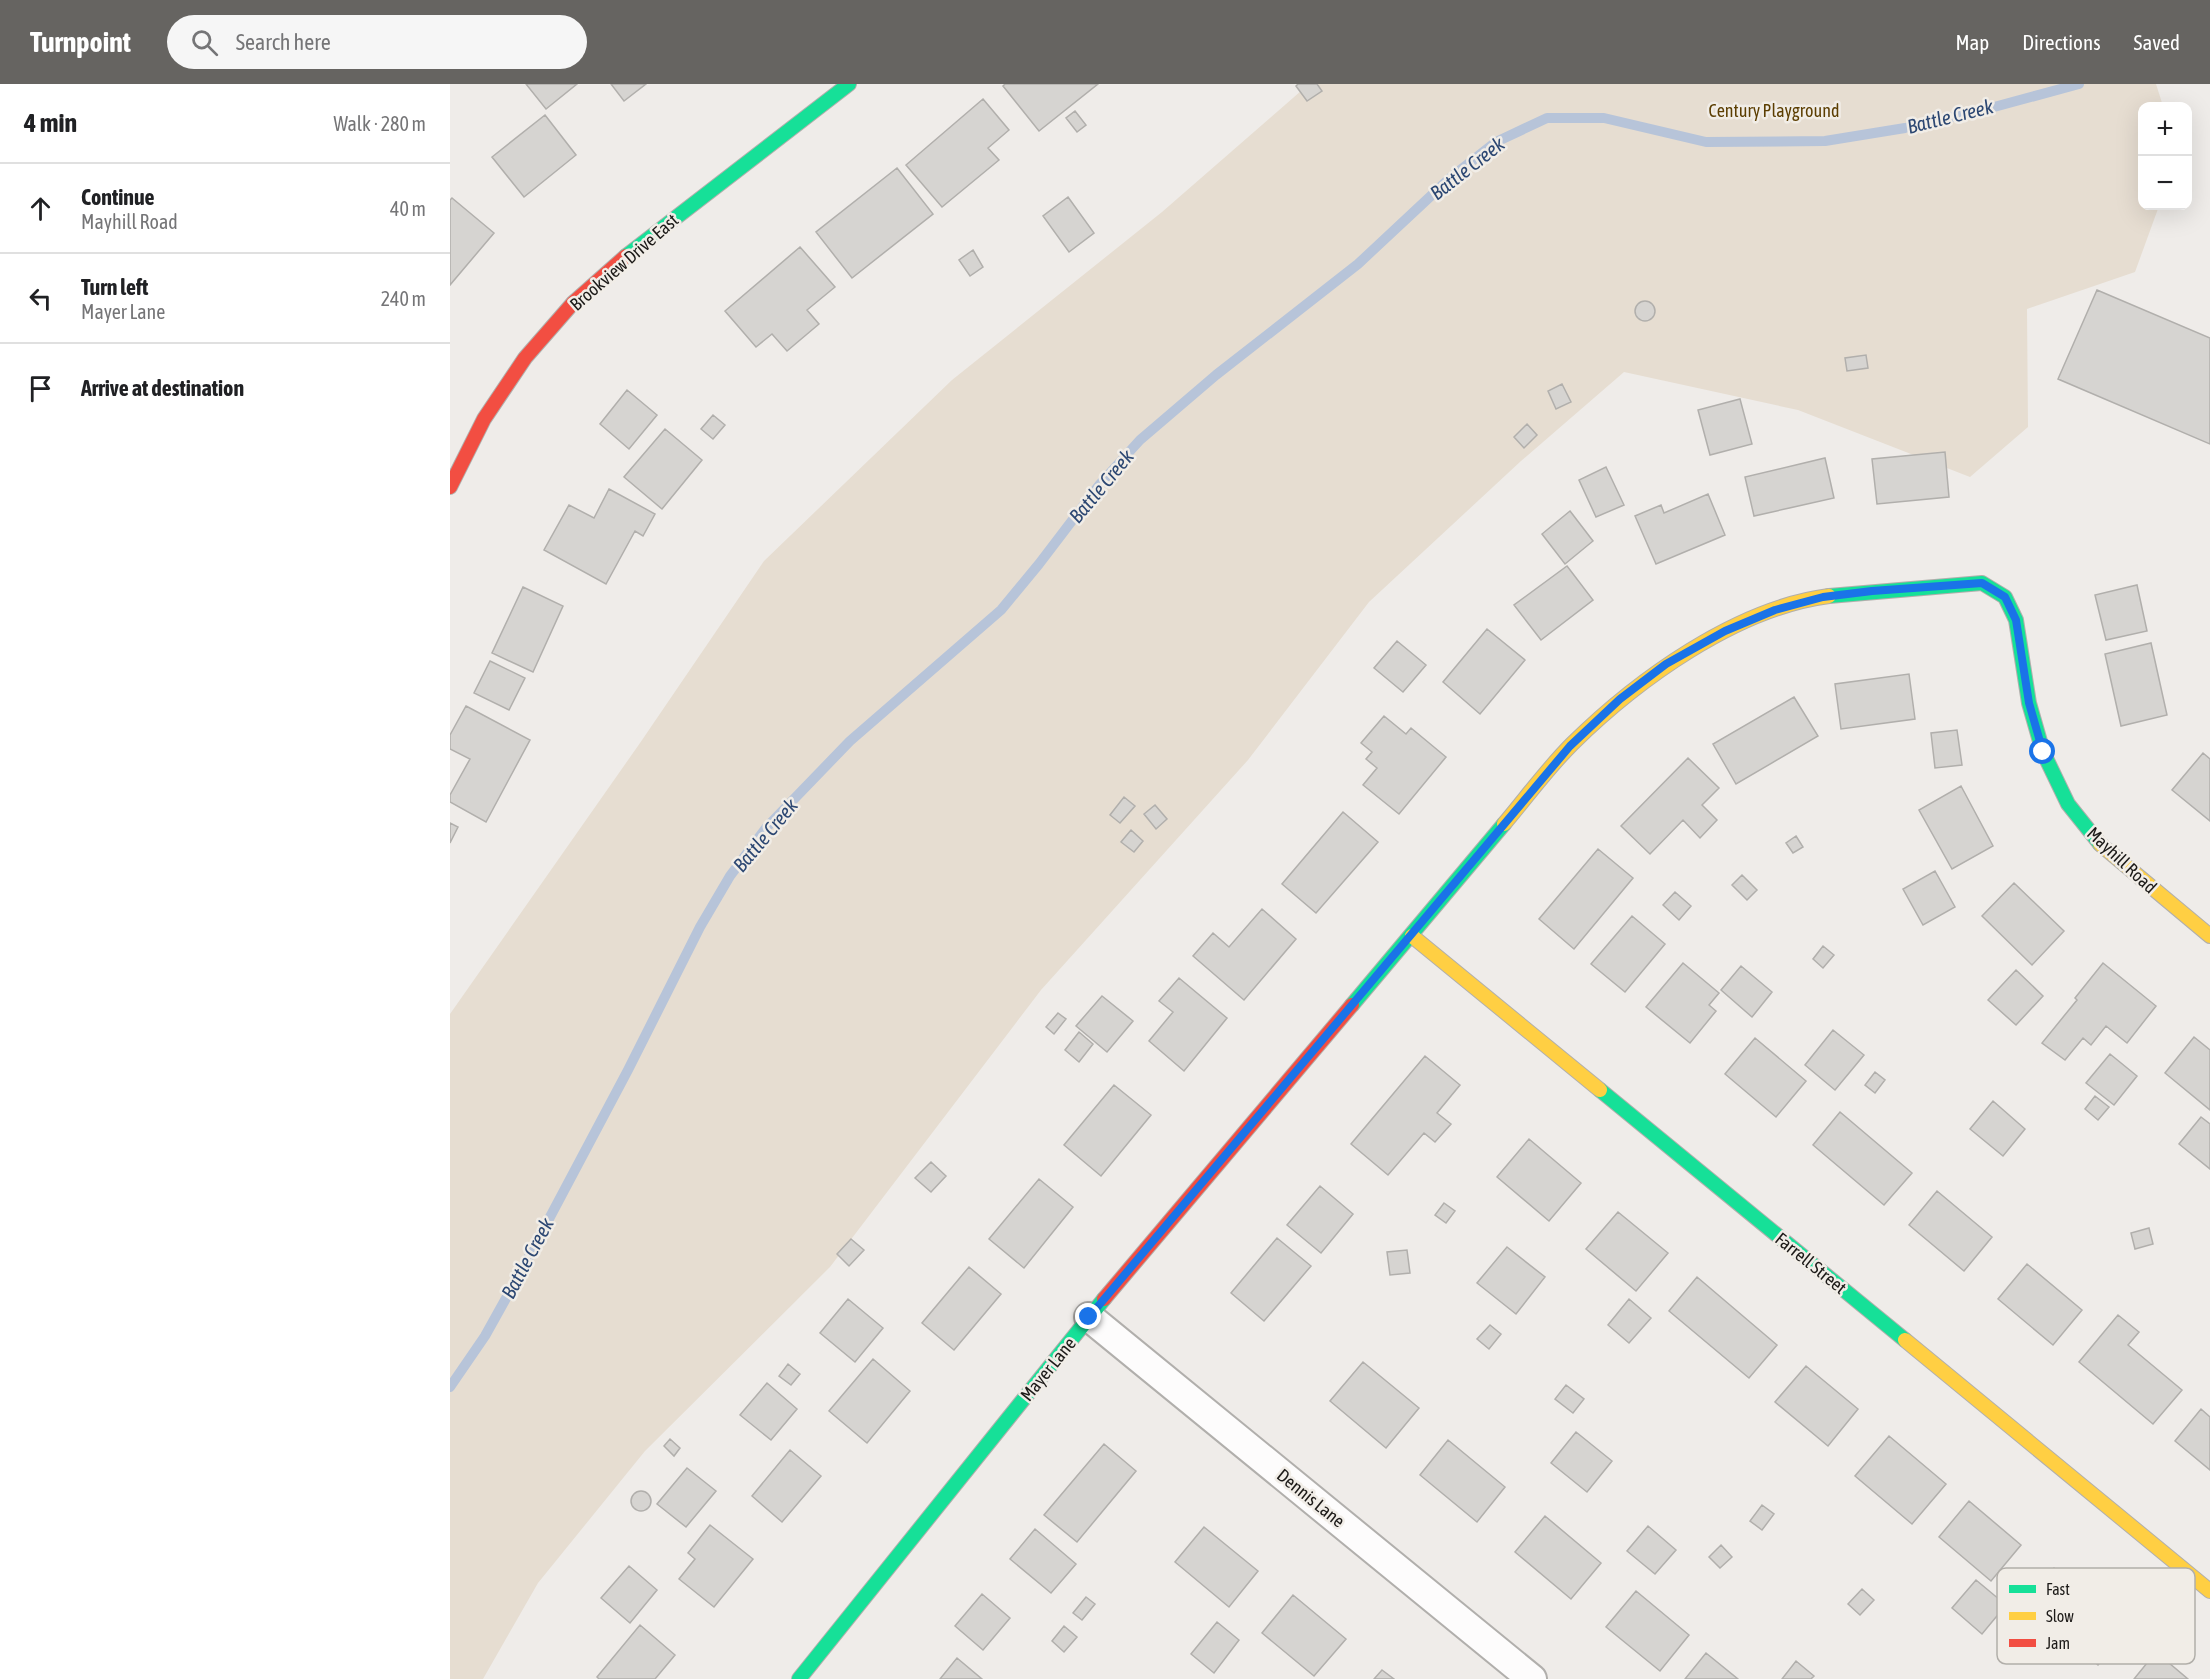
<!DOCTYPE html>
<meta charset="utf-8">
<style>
:root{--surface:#fff;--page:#f6f6f6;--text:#202124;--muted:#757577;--line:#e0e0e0;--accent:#666461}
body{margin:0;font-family:"Asap Condensed",sans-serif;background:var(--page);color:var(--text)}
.controls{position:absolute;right:18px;top:18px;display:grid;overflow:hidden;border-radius:12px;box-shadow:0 6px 24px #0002}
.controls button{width:54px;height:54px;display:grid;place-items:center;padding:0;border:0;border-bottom:2px solid var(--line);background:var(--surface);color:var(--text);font:30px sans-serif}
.stop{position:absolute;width:18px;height:18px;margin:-14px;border:4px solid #1a73e8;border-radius:50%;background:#fff}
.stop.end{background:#1a73e8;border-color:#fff;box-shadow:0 2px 6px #0008}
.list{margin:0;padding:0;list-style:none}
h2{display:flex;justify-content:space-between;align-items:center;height:78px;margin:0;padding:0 24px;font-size:26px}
h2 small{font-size:20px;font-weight:400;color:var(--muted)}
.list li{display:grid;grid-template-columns:39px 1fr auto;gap:18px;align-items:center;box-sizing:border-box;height:90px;padding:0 24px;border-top:2px solid var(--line)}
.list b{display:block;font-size:22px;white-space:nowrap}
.list p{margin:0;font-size:20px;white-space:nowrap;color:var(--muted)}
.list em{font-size:20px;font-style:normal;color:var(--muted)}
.icon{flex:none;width:33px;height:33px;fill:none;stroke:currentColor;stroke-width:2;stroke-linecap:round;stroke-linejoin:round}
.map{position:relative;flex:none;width:1760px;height:1595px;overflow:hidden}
header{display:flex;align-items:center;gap:36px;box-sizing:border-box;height:84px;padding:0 30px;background:var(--accent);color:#fff}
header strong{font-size:28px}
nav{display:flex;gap:33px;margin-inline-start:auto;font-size:21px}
.search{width:420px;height:54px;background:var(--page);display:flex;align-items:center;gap:15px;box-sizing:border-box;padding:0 21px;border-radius:33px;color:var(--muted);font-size:22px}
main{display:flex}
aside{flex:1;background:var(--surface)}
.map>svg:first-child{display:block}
.green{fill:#e6ddd1}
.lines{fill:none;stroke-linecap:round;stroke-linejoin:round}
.stream{stroke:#b7c4d9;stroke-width:10}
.building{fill:#d6d4d1;stroke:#b1afac;stroke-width:1.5}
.street-casing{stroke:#b1afac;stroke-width:32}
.fast-casing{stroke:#b1afac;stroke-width:16}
.slow-casing{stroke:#b1afac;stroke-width:16}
.jam-casing{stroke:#b1afac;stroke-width:16}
.street{stroke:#fdfcfc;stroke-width:28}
.fast{stroke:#16e098;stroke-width:14}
.slow{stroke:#ffcf43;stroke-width:14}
.jam{stroke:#f24e42;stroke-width:14}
.route{stroke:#1a73e8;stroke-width:8}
.labels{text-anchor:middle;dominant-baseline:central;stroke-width:5;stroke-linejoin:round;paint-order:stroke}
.park-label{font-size:18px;fill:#5c3e02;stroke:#f1ede7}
.street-label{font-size:18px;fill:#1c1a18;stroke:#f1ede7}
.water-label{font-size:20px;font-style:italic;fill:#2c4772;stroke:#f1ede7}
.key{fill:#f1ede7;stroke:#b1aea9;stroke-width:1.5}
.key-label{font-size:16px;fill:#1c1a18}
</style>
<header>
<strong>Turnpoint</strong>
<div class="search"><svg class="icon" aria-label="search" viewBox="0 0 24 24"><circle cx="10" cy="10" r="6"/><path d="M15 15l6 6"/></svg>Search here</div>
<nav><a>Map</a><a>Directions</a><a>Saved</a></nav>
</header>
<main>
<aside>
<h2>4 min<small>Walk · 280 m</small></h2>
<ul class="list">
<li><svg class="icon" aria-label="ahead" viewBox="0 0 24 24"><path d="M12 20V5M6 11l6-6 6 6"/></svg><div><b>Continue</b><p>Mayhill Road</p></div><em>40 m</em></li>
<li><svg class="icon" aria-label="left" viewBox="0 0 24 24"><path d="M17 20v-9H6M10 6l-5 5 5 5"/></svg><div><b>Turn left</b><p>Mayer Lane</p></div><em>240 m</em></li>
<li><svg class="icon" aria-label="arrive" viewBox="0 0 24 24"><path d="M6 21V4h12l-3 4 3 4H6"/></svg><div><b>Arrive at destination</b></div></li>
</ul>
</aside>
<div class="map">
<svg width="1760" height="1595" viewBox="0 0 1760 1595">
<rect width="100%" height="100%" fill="#efece9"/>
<path class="green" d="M859 0H1706L1713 22H1692V122H1709L1685 188 1577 225 1578 343 1520 393 1348 326 1174 288 1071 377 919 518 798 676 591 906 380 1183 195 1367 88 1499 33 1595H0V930L190 659 314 477 502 296 712 128Z"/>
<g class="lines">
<path class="stream" d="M0 1303 35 1252 74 1182 178 986 250 843 280 792 316 744 400 657 551 526 589 480 650 400 690 356 766 291 908 180 999 95 1046 58 1097 34H1154L1256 58 1375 57 1455 44 1533 26 1629 0"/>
</g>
<path class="building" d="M76 0H127L96 25Z
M161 0H196L174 17Z
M555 0H648L589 47 553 2Z
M848 0H867L872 7 857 17 846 2Z
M533 15 559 46 538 64 549 76 492 123 456 81Z
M625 27 636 41 627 48 616 34Z
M95 31 126 71 74 113 42 73Z
M447 84 483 130 402 194 366 148Z
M618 113 644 149 619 168 593 132Z
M2 114 44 149 0 201V116Z
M350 163 385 203 357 226 369 240 337 267 322 250 306 263 275 227Z
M523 166 533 183 520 192 509 176Z
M1647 206 1760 254V360L1608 295Z
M1185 227a10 10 0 1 1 20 0a10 10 0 1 1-20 0Z
M1416 271 1418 284 1397 287 1395 274Z
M1112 300 1121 318 1106 325 1098 307Z
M177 306 207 331 179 365 150 340Z
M1290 315 1302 360 1260 371 1248 326Z
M263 331 275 341 263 355 251 345Z
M1077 340 1087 351 1074 364 1064 353Z
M215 345 252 376 212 425 174 393Z
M1495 368 1499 413 1427 420 1422 375Z
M1375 374 1384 414 1304 432 1295 393Z
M1156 383 1174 421 1146 433 1129 396Z
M159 405 205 430 193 452 185 447 156 500 94 466 119 421 144 434Z
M1258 410 1275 451 1206 480 1185 432 1211 421 1214 429Z
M1120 427 1143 457 1115 480 1092 450Z
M1117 482 1143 516 1091 556 1064 521Z
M1687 501 1697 547 1656 556 1645 511Z
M73 503 113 522 83 588 42 569Z
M1037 545 1075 576 1030 630 993 598Z
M947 557 976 581 953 608 924 584Z
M1701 559 1717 631 1671 642 1655 570Z
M40 577 75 594 59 626 24 609Z
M1459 590 1465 635 1391 645 1385 600Z
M1344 613 1368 652 1286 700 1263 660Z
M16 622 80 656 36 738 0 718V711L20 675 0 665V651Z
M934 632 956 650 961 644 996 673 949 730 913 701 927 684 916 675 922 668 911 659Z
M1507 646 1512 681 1485 684 1481 649Z
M1753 669 1760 675V737L1722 706Z
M1238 674 1269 704 1252 721 1267 736 1250 754 1233 736 1200 770 1171 742Z
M1511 702 1543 762 1502 785 1469 726Z
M674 713 685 722 670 739 660 731Z
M705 721 717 735 706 745 694 730Z
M893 728 928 758 866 829 832 800Z
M0 739 8 743 0 759Z
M681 746 693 757 684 768 671 758Z
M1346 752 1353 763 1343 769 1336 759Z
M1148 765 1183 794 1124 865 1089 835Z
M1485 787 1505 823 1473 841 1453 805Z
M1292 791 1307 806 1297 816 1282 801Z
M1564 799 1614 847 1582 881 1532 832Z
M1225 808 1241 822 1229 836 1213 821Z
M812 825 846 855 794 916 743 872 763 849 779 863Z
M1182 832 1215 860 1175 908 1141 880Z
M1373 862 1384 871 1373 884 1363 875Z
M1233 879 1269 909 1259 921 1266 927 1240 959 1196 923Z
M1653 879 1706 922 1677 959 1656 942 1641 961 1633 954 1615 976 1592 959 1627 916 1625 914Z
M1291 882 1322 908 1302 933 1271 906Z
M1566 886 1593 912 1566 941 1538 916Z
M729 894 777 934 734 987 699 957 723 928 709 917Z
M652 912 683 937 657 968 626 942Z
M608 929 616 935 604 950 596 943Z
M1383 946 1414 971 1385 1006 1355 981Z
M629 948 643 960 629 978 615 966Z
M1744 953 1760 966V1026L1715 989Z
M1305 954 1356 997 1326 1033 1275 990Z
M1660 970 1687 992 1664 1021 1636 999Z
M975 972 1010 1001 987 1029 1001 1040 985 1058 974 1049 938 1091 901 1060Z
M1425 988 1435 996 1425 1009 1415 1001Z
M664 1001 701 1031 651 1092 614 1061Z
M1645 1012 1659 1023 1648 1036 1635 1025Z
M1543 1017 1575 1045 1553 1072 1520 1045Z
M1390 1028 1462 1089 1434 1121 1363 1061Z
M1751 1033 1760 1040V1085L1729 1060Z
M1079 1055 1131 1099 1099 1137 1047 1093Z
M481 1078 496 1092 481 1108 465 1094Z
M589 1095 623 1123 574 1184 539 1155Z
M870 1102 903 1130 871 1169 837 1141Z
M1487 1107 1542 1153 1514 1187 1459 1141Z
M994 1119 1005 1127 996 1139 985 1131Z
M1168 1128 1218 1169 1186 1207 1136 1165Z
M1699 1144 1703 1160 1685 1165 1681 1149Z
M827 1154 861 1182 814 1237 781 1209Z
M401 1155 414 1166 399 1182 387 1170Z
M1057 1163 1095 1193 1066 1230 1027 1199Z
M957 1166 960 1189 940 1191 937 1168Z
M1577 1180 1632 1226 1603 1261 1548 1215Z
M519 1183 551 1210 504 1266 472 1239Z
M1247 1193 1327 1261 1299 1294 1219 1227Z
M398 1215 433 1244 405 1278 370 1249Z
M1179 1215 1201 1234 1179 1259 1158 1241Z
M1668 1231 1689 1248 1678 1261 1732 1306 1703 1340 1629 1278Z
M1040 1241 1051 1250 1039 1265 1027 1255Z
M423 1275 460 1307 417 1359 379 1327Z
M913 1278 969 1324 936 1364 880 1317Z
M338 1280 350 1290 341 1301 329 1292Z
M1356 1282 1408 1325 1378 1362 1325 1318Z
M317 1299 347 1325 321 1356 290 1331Z
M1116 1301 1134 1315 1123 1329 1105 1315Z
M1751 1325 1760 1333V1386L1725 1357Z
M1126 1348 1162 1377 1137 1408 1101 1379Z
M1439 1352 1496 1400 1462 1440 1405 1392Z
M220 1355 230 1364 224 1372 214 1362Z
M998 1356 1055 1403 1027 1438 970 1391Z
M654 1360 686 1387 627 1458 594 1431Z
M340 1366 371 1392 332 1438 302 1412Z
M237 1384 266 1407 236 1443 207 1420Z
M181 1417a10 10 0 1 1 20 0a10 10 0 1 1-20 0Z
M1519 1417 1571 1461 1541 1497 1489 1453Z
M1312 1421 1324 1430 1312 1446 1300 1437Z
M1095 1432 1151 1479 1121 1515 1065 1468Z
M260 1441 303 1475 264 1523 229 1495 245 1475 238 1469Z
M1198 1442 1226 1466 1205 1490 1177 1467Z
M754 1443 808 1487 779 1523 725 1478Z
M585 1445 626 1480 601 1509 560 1475Z
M1271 1461 1282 1473 1270 1484 1259 1473Z
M179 1482 207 1506 180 1539 151 1514Z
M1604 1484 1678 1546 1648 1581 1575 1519Z
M1526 1496 1556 1521 1532 1550 1502 1524Z
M1412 1505 1424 1516 1410 1531 1398 1520Z
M1186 1507 1239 1551 1210 1587 1156 1543Z
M532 1510 560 1534 533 1566 505 1542Z
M843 1511 896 1555 864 1592 812 1549Z
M636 1513 645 1520 632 1536 623 1529Z
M767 1538 789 1556 764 1589 741 1570Z
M190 1541 225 1571 205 1595H149L147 1593Z
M614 1542 627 1553 614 1568 602 1557Z
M1706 1568 1738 1595H1684Z
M1256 1569 1288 1595H1235Z
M507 1574 532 1595H490Z
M1346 1577 1364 1592 1361 1595H1332Z
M932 1586 944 1595H924Z"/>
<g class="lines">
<defs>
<path id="street" d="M639 1233 1082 1595"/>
<path id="fast" d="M176 172 399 0
M1379 512 1532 499 1555 513 1566 536 1579 619 1593 668 1618 720 1650 760
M902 921 1054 740
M1150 1006 1455 1256
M349 1595 654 1215"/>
<path id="slow" d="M1054 740C1076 714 1097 685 1122 660 1187 596 1286 524 1379 512
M1650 760 1760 852
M962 852 1150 1006
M1455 1256 1760 1507"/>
<path id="jam" d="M0 403 34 335 75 274 123 219 176 172
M654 1215 902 921"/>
</defs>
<use href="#street" class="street-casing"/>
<use href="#fast" class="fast-casing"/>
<use href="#slow" class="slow-casing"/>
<use href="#jam" class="jam-casing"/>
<use href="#street" class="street"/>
<use href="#fast" class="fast"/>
<use href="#slow" class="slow"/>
<use href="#jam" class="jam"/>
</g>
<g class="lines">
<path class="route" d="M639 1233 1120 662 1170 615 1216 580 1275 547 1325 526 1373 513 1422 507 1532 499 1555 513 1566 536 1579 619 1593 668"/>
</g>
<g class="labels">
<g class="park-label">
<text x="1324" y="26">Century Playground</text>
</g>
<g class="street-label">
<text transform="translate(174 178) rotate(-41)">Brookview Drive East</text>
<text transform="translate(1672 776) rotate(43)">Mayhill Road</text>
<text transform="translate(1361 1179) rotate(39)">Farrell Street</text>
<text transform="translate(598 1285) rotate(-51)">Mayer Lane</text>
<text transform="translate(861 1414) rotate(39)">Dennis Lane</text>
</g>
<g class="water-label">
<text transform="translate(1500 32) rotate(-14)">Battle Creek</text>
<text transform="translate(1017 84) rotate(-38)">Battle Creek</text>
<text transform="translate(651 402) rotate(-50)">Battle Creek</text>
<text transform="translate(315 751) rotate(-50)">Battle Creek</text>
<text transform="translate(77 1174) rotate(-62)">Battle Creek</text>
</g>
</g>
<rect x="1547" y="1484" width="198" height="96" rx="9" class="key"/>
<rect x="1559" y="1501" width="27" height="8" fill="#16e098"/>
<rect x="1559" y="1528" width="27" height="8" fill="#ffcf43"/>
<rect x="1559" y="1555" width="27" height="8" fill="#f24e42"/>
<g class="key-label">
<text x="1596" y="1511">Fast</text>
<text x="1596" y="1538">Slow</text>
<text x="1596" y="1565">Jam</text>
</g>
</svg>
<div class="controls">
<button>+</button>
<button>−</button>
</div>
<div class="stop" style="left:1593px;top:668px"></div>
<div class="stop end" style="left:639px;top:1233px"></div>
</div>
</main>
